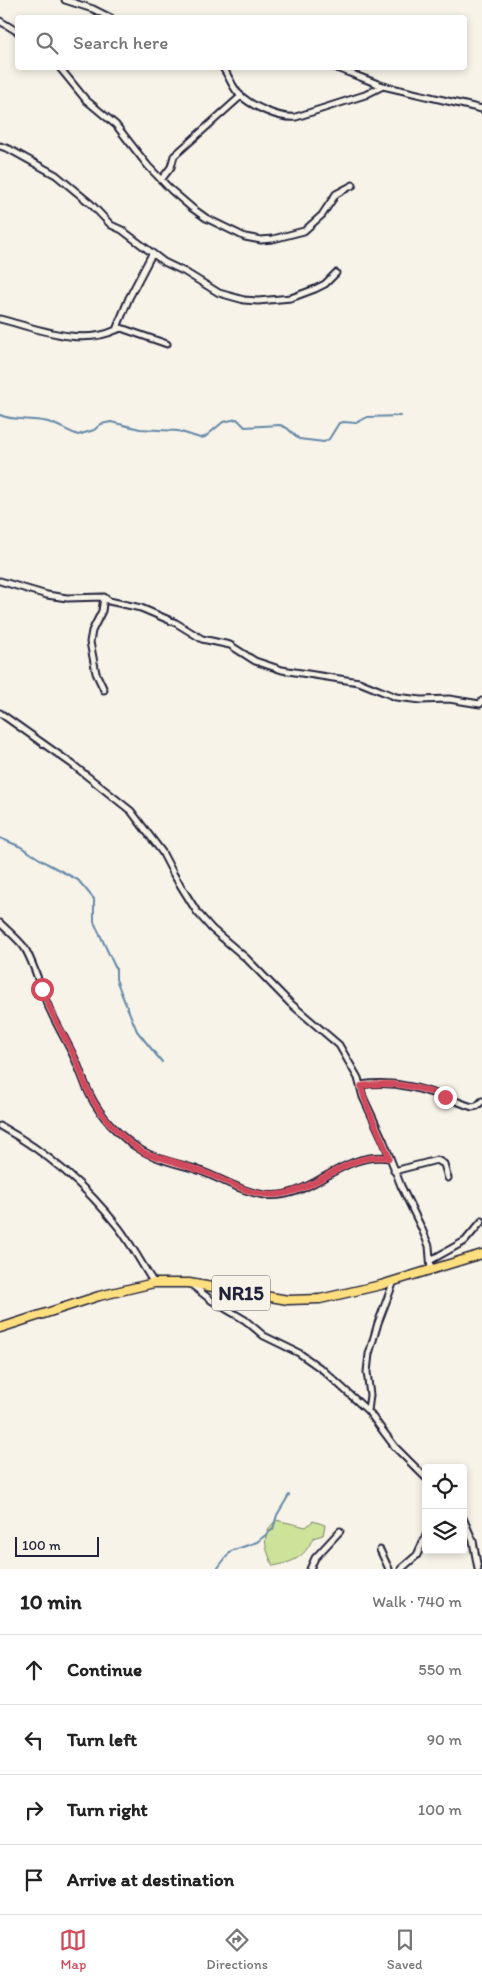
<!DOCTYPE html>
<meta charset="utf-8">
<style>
:root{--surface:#fff;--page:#f6f6f6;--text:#222;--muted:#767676;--line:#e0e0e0;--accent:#d1495b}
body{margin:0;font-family:Itim,sans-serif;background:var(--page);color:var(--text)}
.controls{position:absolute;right:15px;bottom:15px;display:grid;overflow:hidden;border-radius:5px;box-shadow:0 2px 8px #0003}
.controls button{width:45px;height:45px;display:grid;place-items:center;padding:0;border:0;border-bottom:1px solid var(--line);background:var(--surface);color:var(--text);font:25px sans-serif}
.scale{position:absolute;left:15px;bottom:12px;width:84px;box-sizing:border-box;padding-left:5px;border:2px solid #22223b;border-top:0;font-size:14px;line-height:18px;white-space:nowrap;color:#22223b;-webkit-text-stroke:4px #f7f3e8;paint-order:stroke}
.stop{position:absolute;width:15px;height:15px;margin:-11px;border:4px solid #d1495b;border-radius:50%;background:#fff}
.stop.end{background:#d1495b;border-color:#fff;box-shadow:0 1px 5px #0008}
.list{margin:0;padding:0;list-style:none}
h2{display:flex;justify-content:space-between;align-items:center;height:65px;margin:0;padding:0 20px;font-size:21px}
h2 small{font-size:16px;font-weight:400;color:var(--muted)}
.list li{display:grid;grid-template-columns:32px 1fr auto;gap:15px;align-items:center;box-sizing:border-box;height:70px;padding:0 20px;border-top:1px solid var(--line)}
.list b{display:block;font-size:19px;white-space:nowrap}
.list em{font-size:16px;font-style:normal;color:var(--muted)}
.icon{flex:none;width:28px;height:28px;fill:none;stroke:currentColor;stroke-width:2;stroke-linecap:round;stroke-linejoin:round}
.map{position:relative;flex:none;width:482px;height:1569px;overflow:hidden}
.search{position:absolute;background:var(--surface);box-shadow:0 2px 8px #0003;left:15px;right:15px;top:15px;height:55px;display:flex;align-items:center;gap:12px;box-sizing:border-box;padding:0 18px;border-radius:5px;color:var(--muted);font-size:19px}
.sheet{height:345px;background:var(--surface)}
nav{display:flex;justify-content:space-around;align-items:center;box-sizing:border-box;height:70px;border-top:1px solid var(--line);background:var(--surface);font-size:14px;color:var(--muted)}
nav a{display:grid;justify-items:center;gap:2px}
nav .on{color:var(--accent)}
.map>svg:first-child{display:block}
.green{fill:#cde399;stroke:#78826a}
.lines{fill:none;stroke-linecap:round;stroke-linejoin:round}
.stream{stroke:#6588a8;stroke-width:2}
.minor-casing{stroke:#22223b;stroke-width:9}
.trunk-casing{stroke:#22223b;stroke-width:11}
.minor{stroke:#f7f3e8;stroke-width:5}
.trunk{stroke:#fedf80;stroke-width:8}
.route{stroke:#d1495b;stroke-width:6}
.labels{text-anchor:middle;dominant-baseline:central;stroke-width:4;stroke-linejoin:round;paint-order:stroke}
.shield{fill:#f7f3e8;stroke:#62616f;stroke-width:1}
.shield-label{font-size:20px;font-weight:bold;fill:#22223b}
</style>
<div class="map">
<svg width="482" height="1569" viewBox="0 0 482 1569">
<rect width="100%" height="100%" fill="#f7f3e8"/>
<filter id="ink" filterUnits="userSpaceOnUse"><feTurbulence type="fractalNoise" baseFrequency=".02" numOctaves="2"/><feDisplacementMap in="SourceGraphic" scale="10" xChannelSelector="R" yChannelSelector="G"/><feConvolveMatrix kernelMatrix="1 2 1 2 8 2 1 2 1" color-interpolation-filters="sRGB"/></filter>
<g filter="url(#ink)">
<path class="green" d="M276 1520 306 1527 313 1521 325 1525 323 1535 313 1538C304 1558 294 1562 273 1566 265 1546 260 1537 276 1520Z"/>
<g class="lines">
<path class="stream" d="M0 415C11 421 34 418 48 422 58 425 68 431 78 435L94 430 101 424 111 422 140 429 178 431 200 438 205 437 223 422 237 419 245 427 280 425 287 428 299 439 324 442 329 439 339 423 343 422 356 423 367 417 400 416
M0 838 21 847 46 863 78 880 94 899V922L116 969V979L122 995 137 1031 162 1062
M217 1569 231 1551 257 1542 273 1529 277 1515 289 1495"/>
<defs>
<path id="minor" d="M65 0 93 9 111 18
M0 21 18 32
M60 68 86 100 116 125 148 166 171 190 192 208 206 218 245 237 261 240 273 239 304 231 322 215 336 194 353 185
M223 68C229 76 232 87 239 94 251 106 279 119 296 117L365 95 383 86
M337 68 383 86 482 109
M0 146 9 149 56 175 91 204 111 225 122 230 164 262 185 272 219 293 244 300 258 301 291 298 315 289 325 284 336 273
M161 180 171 167 174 156 241 96
M0 319C36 328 80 347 116 330L129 298 152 254
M116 330 121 328 167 344
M0 581 47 595 67 598 104 597 109 601 141 608 176 623 202 639 230 645 255 661 282 670 359 682 396 697 421 700 449 699 480 704 482 701
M104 597 102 611 92 631 90 642 96 673 104 690
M0 713 72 764 131 811 162 852 174 875 197 912 212 929 246 958 290 1003 339 1045 358 1078 363 1097 384 1142 401 1186 421 1227 429 1246 431 1270
M0 923C8 931 17 938 24 947 33 961 38 980 44 996 52 1017 64 1036 74 1057 80 1069 84 1083 90 1095 100 1116 121 1138 141 1150 157 1160 180 1164 198 1170 220 1178 242 1192 265 1195 312 1201 339 1151 389 1158
M361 1085C403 1079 433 1093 472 1107L477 1106 482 1101
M0 1126C45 1151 87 1187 119 1228 132 1245 142 1265 154 1283
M394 1171 437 1160 444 1164 448 1178
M431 1260 465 1241 482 1221
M192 1285 211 1300 245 1320 264 1336 299 1353 323 1370 368 1411 395 1447 426 1478
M368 1411 370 1395 367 1372 369 1354 378 1323 394 1281
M463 1518 473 1541 478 1569
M380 1550 389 1569
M310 1569 315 1558 340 1531
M401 1569 417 1555 426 1535"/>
<path id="trunk" d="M0 1328 99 1296 154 1283H189L288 1300 320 1299 381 1285 482 1254"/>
</defs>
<use href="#minor" class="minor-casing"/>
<use href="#trunk" class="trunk-casing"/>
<use href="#minor" class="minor"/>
<use href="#trunk" class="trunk"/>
</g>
</g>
<g class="lines" filter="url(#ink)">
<path class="route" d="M42 989C50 1013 64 1035 75 1058 81 1071 84 1084 91 1097 103 1119 125 1142 147 1154 167 1159 187 1166 206 1173 230 1182 255 1199 282 1194 322 1188 345 1152 389 1158 381 1133 366 1111 361 1086 391 1081 417 1086 445 1097"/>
</g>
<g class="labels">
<rect class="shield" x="212" y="1275.5" width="58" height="35" rx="4"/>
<g class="shield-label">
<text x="241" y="1293">NR15</text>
</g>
</g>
</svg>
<div class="controls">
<button><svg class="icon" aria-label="locate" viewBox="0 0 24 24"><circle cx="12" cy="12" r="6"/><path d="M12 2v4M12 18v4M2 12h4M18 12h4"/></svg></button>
<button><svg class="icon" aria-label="layers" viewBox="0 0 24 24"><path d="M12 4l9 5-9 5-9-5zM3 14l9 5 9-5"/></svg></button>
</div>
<div class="scale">100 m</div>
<div class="stop" style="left:42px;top:989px"></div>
<div class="stop end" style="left:445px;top:1097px"></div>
<div class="search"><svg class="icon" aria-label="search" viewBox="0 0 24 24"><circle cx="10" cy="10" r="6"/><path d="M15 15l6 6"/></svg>Search here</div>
</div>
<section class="sheet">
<h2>10 min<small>Walk · 740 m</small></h2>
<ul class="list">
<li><svg class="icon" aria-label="ahead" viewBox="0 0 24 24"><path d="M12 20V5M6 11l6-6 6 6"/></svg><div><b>Continue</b></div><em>550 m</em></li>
<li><svg class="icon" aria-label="left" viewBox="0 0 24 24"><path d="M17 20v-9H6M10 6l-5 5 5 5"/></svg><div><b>Turn left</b></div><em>90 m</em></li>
<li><svg class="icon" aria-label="right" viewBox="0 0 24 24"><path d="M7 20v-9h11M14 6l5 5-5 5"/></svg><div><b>Turn right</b></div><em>100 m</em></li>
<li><svg class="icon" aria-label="arrive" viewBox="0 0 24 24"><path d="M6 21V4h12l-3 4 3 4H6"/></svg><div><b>Arrive at destination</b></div></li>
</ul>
</section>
<nav>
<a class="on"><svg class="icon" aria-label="map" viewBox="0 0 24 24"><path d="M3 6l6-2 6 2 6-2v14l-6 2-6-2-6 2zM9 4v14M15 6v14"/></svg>Map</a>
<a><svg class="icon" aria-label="directions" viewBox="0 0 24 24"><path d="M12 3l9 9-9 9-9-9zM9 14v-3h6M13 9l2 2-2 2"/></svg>Directions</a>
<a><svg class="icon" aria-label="saved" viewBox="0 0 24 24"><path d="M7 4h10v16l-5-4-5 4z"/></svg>Saved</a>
</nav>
